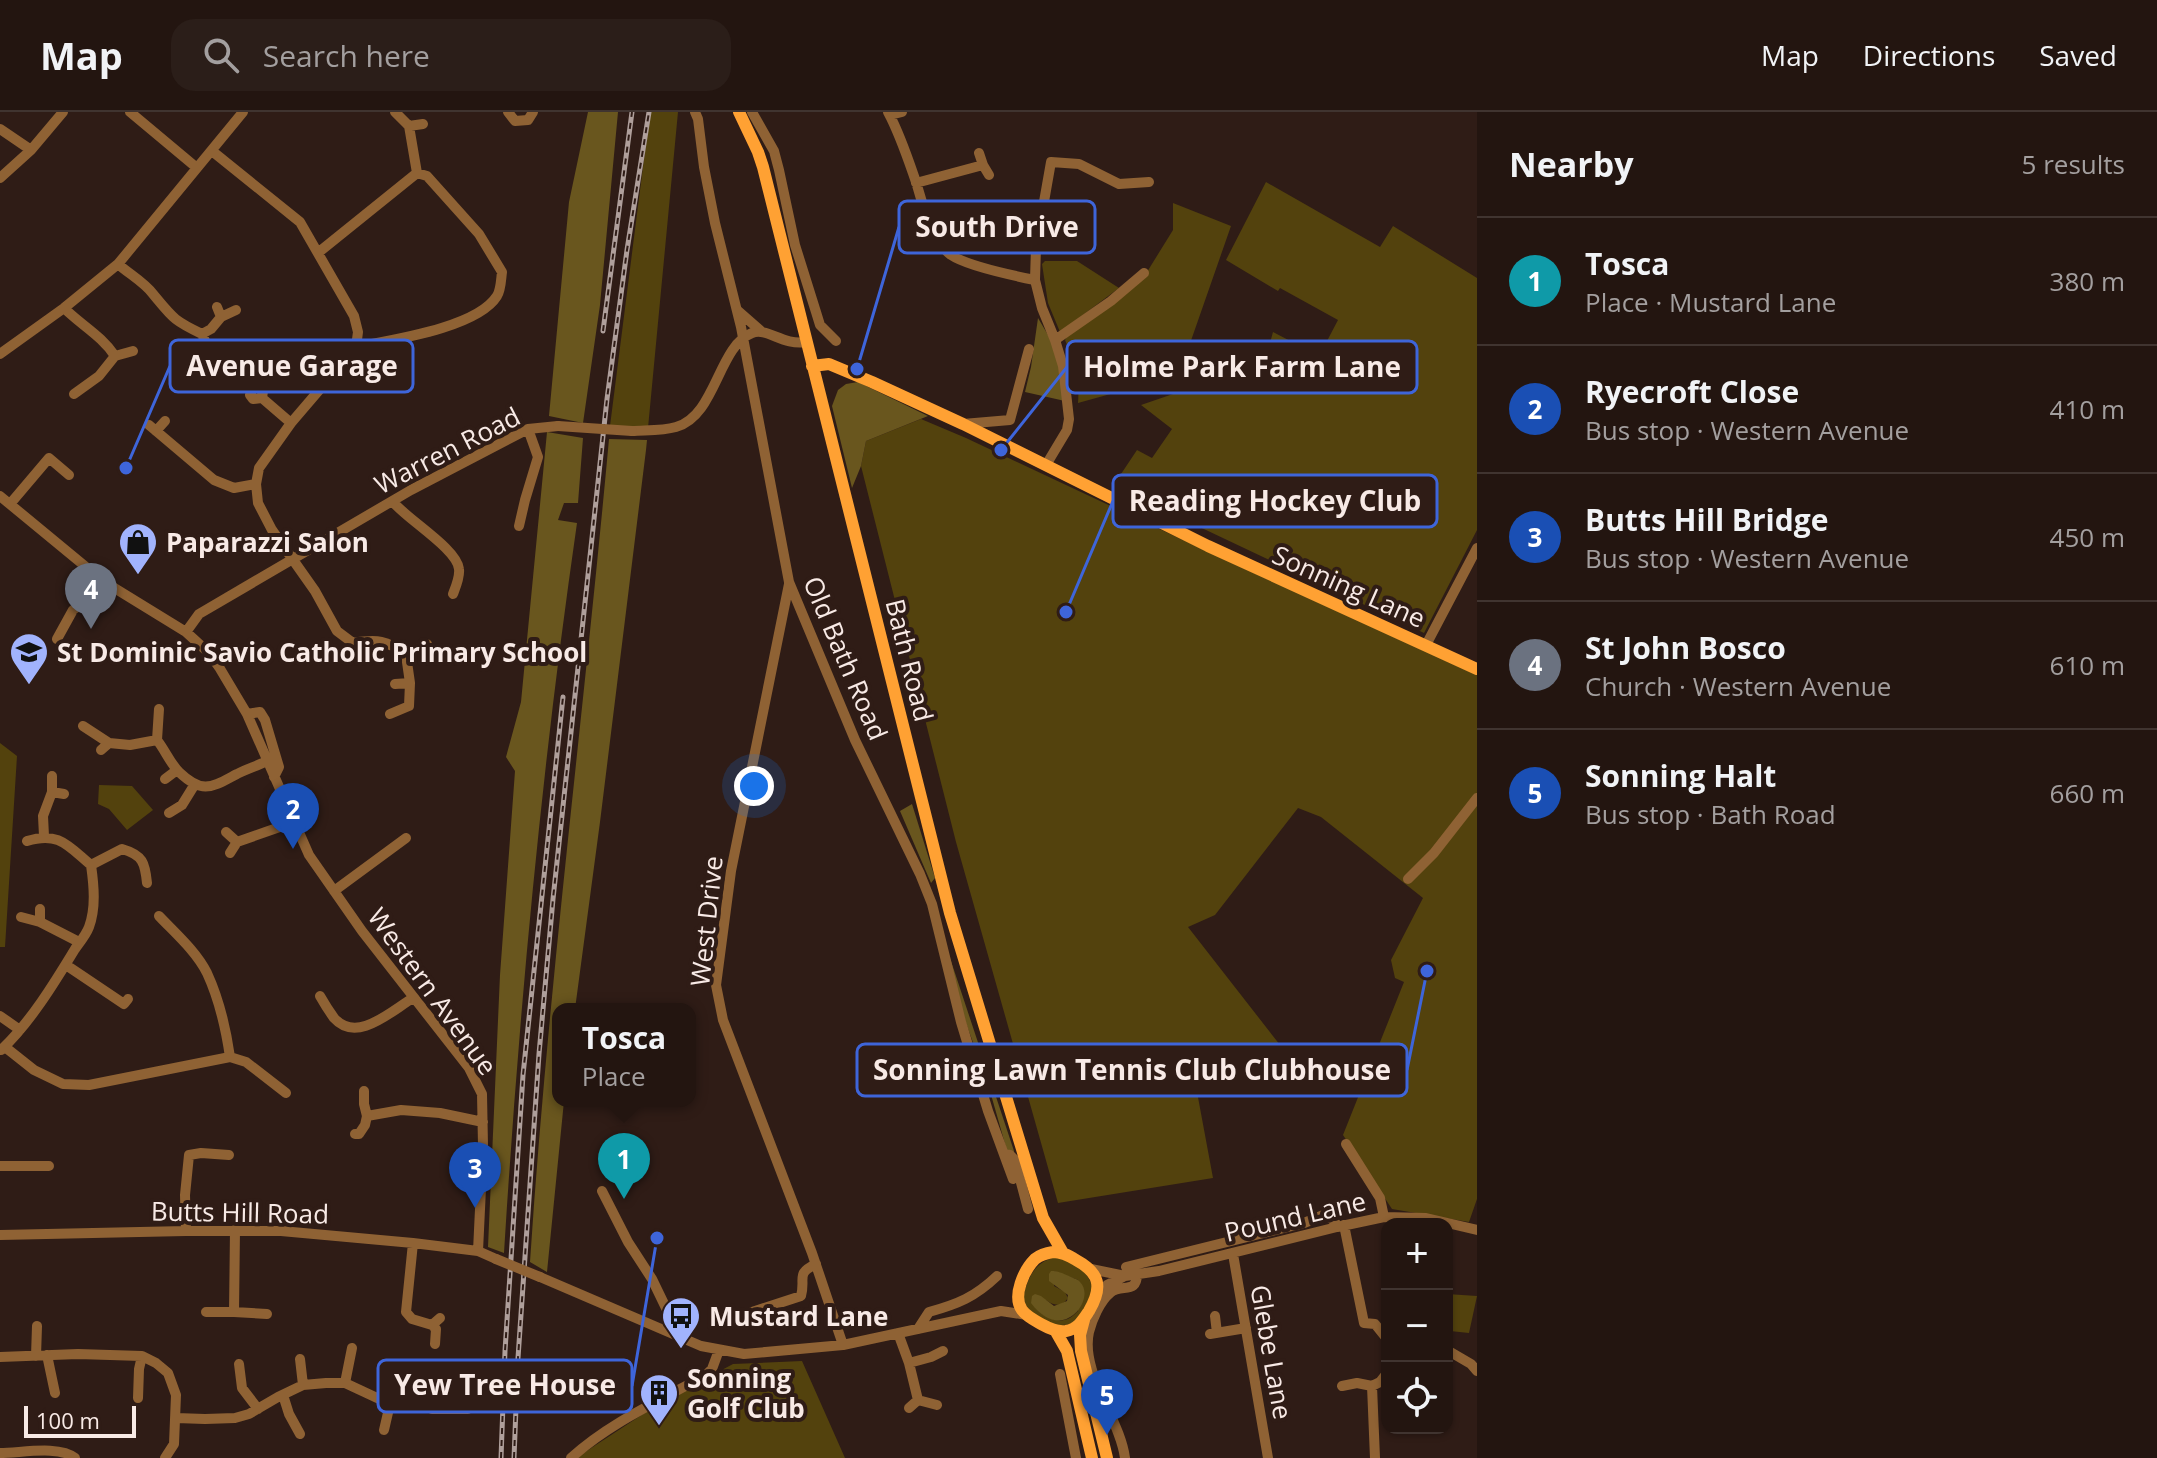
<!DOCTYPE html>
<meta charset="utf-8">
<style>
:root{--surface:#231510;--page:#2b1e19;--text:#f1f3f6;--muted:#a39f9f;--line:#403430;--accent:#7c3aed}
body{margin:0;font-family:"Open Sans",sans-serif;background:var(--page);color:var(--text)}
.controls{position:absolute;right:24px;bottom:24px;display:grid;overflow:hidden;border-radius:16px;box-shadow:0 2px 6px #0004}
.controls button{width:72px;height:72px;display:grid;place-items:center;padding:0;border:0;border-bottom:2px solid var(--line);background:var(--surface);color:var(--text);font:40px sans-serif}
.scale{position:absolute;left:24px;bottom:20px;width:112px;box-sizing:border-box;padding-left:8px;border:4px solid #f8eae6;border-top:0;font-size:22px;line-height:28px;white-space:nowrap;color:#f8eae6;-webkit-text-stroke:6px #2f1c16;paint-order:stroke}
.you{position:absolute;left:754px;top:674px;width:28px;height:28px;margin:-20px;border:6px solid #fff;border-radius:50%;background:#1a73e8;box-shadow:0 0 0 12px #1a73e833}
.badge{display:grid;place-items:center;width:52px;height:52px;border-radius:50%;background:var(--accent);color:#fff;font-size:26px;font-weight:700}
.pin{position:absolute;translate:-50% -66px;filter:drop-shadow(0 2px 4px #0008)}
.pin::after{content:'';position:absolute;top:42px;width:28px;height:24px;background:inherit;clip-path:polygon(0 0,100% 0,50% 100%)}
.popup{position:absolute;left:552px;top:891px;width:144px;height:104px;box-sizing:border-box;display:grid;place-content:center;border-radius:16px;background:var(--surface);filter:drop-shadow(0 2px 6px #0005);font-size:26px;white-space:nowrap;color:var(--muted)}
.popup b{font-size:30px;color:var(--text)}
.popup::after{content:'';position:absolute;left:50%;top:100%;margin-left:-16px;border:16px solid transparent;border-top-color:var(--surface)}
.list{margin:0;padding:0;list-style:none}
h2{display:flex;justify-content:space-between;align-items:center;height:104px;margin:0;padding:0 32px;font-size:34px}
h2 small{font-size:26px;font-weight:400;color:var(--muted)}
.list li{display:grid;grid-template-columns:52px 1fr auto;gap:24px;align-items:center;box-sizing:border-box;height:128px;padding:0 32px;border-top:2px solid var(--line)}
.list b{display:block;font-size:30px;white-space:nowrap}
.list p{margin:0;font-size:26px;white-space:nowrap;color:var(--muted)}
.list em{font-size:26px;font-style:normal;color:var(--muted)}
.icon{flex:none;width:44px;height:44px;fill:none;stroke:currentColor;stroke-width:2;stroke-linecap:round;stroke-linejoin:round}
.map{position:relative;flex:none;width:1477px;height:1346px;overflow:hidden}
header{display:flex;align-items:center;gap:48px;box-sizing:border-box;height:112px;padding:0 40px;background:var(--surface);border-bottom:2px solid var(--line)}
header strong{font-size:38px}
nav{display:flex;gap:44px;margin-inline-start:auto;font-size:28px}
.search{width:560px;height:72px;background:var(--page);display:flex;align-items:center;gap:20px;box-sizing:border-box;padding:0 28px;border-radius:24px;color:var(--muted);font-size:30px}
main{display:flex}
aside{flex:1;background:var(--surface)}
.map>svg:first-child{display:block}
.green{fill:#53420d;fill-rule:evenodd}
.forest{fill:#69561e}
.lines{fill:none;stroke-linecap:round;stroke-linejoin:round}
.minor{stroke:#8f6234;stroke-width:10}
.major{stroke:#ffa133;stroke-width:12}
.rail-casing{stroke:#af9f9b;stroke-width:5}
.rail{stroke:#2f1c16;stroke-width:2;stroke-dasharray:6;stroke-linecap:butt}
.minor-bridge{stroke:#8f6234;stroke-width:10}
.labels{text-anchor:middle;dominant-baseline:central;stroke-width:8;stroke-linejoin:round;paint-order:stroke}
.street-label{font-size:26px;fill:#f8eae6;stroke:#2f1c16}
.poi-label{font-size:26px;font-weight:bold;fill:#f8eae6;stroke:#2f1c16;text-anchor:start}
.leader{fill:none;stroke:#3e65da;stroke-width:3}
.callout-dot{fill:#3e65da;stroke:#2f1c16;stroke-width:3}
.callout{fill:#2f1c16;stroke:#3e65da;stroke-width:3}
.callout-label{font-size:28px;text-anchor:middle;font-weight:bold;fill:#f8eae6}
</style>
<header>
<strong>Map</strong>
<div class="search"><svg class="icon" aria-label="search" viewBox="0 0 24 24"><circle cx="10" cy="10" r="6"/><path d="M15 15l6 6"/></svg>Search here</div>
<nav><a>Map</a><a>Directions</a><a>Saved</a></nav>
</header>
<main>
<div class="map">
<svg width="1477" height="1346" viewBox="0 0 1477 1346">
<rect width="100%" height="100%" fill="#2f1c16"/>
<path class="green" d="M650 0H678L648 316 610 314Z
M1266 70 1380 135 1393 114 1477 166V418L1424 521 1113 374 1137 338 1152 346 1172 317 1141 293 1173 282 1189 271 1217 245 1264 253 1273 220 1323 246 1332 232 1327 229 1338 208 1280 176 1278 179 1226 148Z
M1173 91 1231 114 1179 263 1078 291C1080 268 1074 249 1065 228L1067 224 1147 160 1173 118Z
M1045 149H1077L1119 176 1060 220 1048 191 1042 152Z
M921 307 966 326 1232 451 1477 563V1087L1469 1110 1392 1097 1343 1023 1404 870 1395 866 1391 848 1423 786 1321 705 1298 696 1215 803 1188 815 1280 933 1192 953 1213 1066 1058 1091 956 730 861 354 866 329Z
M0 631 17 644 5 835H0Z
M99 673 132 674 153 698 127 718 109 697 98 692Z
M1055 1145C1074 1150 1086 1157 1093 1175 1089 1186 1085 1200 1075 1209 1062 1221 1026 1204 1024 1187 1023 1179 1028 1170 1031 1163 1038 1152 1043 1149 1055 1145ZM1054 1159 1078 1168V1199C1066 1212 1057 1210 1042 1202L1046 1188C1054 1194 1062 1195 1068 1186L1065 1180 1054 1174Z
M1447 1182 1477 1184 1469 1221 1450 1219 1447 1223Z
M802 1249 845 1346H576L660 1291 733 1252Z"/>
<path class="forest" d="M588 0H618L600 193 583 311 549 304 569 90Z
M1038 206 1061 245 1065 289 1025 280 1031 255Z
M858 270 928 304 866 329 861 354 852 376 832 294 838 278 846 272Z
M547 320 583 326 578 391H564L558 408 577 411C542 653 519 897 504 1141L488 1135 500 863 515 659 506 645 521 590Z
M609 327 647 328 646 338 600 710 575 897H558V989H564L547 1160 530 1150C548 875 584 601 609 327Z
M912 692 935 766 931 771 900 699Z
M945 831 1014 1039 1013 1060 988 972 962 900Z
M1051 1159C1058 1159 1062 1161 1069 1164 1072 1166 1078 1167 1080 1170 1097 1186 1063 1234 1031 1191L1032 1184 1035 1182 1041 1184 1054 1194 1067 1189 1068 1183 1049 1169V1162Z"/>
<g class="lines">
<path class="minor" d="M130 0 197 56
M395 0 409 14 417 61
M508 0 515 9 528 8 533 0
M695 0 698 7 704 55 715 111 741 215 789 470 855 628 920 762 932 792 961 910 988 999 1013 1067
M752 0 774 39 779 58 795 133 816 200 820 213 836 229
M888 0C900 22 908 47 916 70 924 95 929 126 951 143 967 154 1015 164 1035 168
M890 3 902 0
M409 14 423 12
M0 17 31 38
M212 39 300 110 354 204 358 220 356 235 291 311 259 356 256 372 258 391 272 418 315 479 337 519 353 531C377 527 387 528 406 543L410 571 409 594 390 602
M979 41 983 53
M0 66 31 38 63 0
M916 71 983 53 989 63
M319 140 417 61 427 64 479 122 502 160C501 167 501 178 497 184 477 216 391 228 356 235
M118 152C129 162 144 170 153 182 173 206 173 208 202 222L211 217 221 205 217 195
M64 196C81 213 102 224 115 244L133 239
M737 198 762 220
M221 205 236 198
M202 222 208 236 216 243
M1055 228 1111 189 1144 161
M0 242 64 196 118 152 243 0
M74 282 99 264 115 244
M262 286 253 287 250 283 252 277 257 275 263 279 262 286 291 311
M963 312 1010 308 1029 237
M149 313 214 368 234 376 256 372
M156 319 165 309
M632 319C646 318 662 319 676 315 716 304 718 234 752 221 767 215 783 234 806 230
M1046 353 1067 318 1069 307 1063 254 1055 228 1042 196 1035 168 1036 135 1051 50 1079 52 1119 72 1149 70
M0 384 103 469 186 520 209 541 219 555 247 602 309 743 362 819 469 956 482 982 483 1034 478 1139
M393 390C408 408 457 437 459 457 460 465 456 474 453 482
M10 392 49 346 69 363
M519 414 525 388 538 345 528 317
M789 472 731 759 716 873 723 908 812 1141 843 1233
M186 520 199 502 411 378 528 317 558 314
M57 527 73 498 94 483 103 469
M1426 533 1477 436
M406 543 427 532
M395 572 410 571
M247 602 260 600 265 608 279 655 274 665
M83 614 109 631
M157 628 159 597
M101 638 109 631 130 633 157 628C165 638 170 651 179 660 203 683 212 675 237 662 246 657 257 654 267 649
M165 667 177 658
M52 680 64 682
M169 701 182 693 195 672
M226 720 237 730
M44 724 43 704 52 680V664
M230 741 237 730 294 710
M91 753 122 737C143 743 145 751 147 771
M1408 767 1434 741 1477 686
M334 779 406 726
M21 805 40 810 79 830
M40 810V797
M66 853 124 892 128 887
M320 884C324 891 329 899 334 906 357 932 391 899 413 886
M0 904 20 918
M5 935 34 958 63 972 89 973 230 945C226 917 219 887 207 861 196 839 175 821 159 804
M1 938C30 911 55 870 75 837 80 830 86 823 89 815 96 796 94 774 91 753 68 734 59 719 27 729
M230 945 246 950 286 981
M364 979V992L367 1004
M355 1022H359L365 1013 367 1004 401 998 440 1001 483 1010
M1346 1032 1380 1086 1384 1105
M1005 1042 1010 1043 1015 1048 1028 1097
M0 1054H49
M602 1079 628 1130 652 1167 680 1225
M1344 1113 1364 1211 1375 1212 1387 1227
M186 1119 185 1083 189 1043 201 1041 229 1043
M0 1123 186 1119H281L413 1131 478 1139 496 1147
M413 1131 406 1200 412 1207 432 1213 440 1206
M1233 1142 1268 1346
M1126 1155 1304 1111 1326 1102 1335 1110 1337 1115
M1091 1157 1125 1164 1159 1159 1337 1115 1384 1105 1426 1106 1477 1118
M540 1165 701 1234 744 1242 843 1233 1001 1199 1027 1203
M1097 1184 1107 1173 1123 1165
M206 1200H234L235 1118
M234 1200 267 1202
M740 1204 801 1184C806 1166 795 1162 816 1152
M1215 1204 1217 1221
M432 1213 436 1217 435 1232
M918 1217 929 1200C958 1192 975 1185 997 1164
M898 1221 909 1251 918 1288 937 1293
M1210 1222 1246 1216
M1447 1238 1471 1252 1477 1259
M47 1243 55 1281
M36 1244 37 1214
M0 1245 78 1242 142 1244 156 1251 168 1261 176 1283 174 1332 165 1346
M300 1247 303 1273
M909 1251 931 1245 943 1239
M239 1252 242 1276 258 1297
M1060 1262 1076 1346
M345 1271 352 1236
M1342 1274 1357 1271 1372 1274 1380 1270 1387 1261
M1372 1274 1375 1346
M283 1283 289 1302 300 1322
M138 1286 139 1257 142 1244
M909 1296 918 1288
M432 1297V1258
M176 1306 205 1307 235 1306 249 1302 278 1285 303 1273 326 1271H345L390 1292 417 1290 432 1297H468
M384 1318 390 1292
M0 1341C21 1341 59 1333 75 1346
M571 1346C609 1311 661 1288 706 1263L712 1257 719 1238
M1125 1346C1120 1307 1080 1260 1089 1220 1092 1208 1100 1189 1110 1181 1121 1171 1137 1183 1137 1162"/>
<path class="major" d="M739 0 758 40 763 55 950 801 1043 1106 1063 1141
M812 254 829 252 872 270 963 312 1208 434 1477 557
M1053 1140C1062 1140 1068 1143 1076 1148 1100 1161 1103 1175 1089 1199 1083 1208 1078 1217 1066 1219 1058 1220 1050 1217 1043 1213 1036 1209 1027 1205 1022 1198 1012 1184 1024 1158 1035 1147 1040 1143 1046 1141 1053 1140Z
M1084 1208 1080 1223 1081 1239 1107 1346
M1055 1218 1067 1239 1092 1346"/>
<defs>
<path id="rail" d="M603 219 632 0
M501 1346 505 1239 523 963 563 585
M514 1346 518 1246 539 942 553 787 607 287 627 138 649 0"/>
</defs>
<use href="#rail" class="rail-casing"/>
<use href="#rail" class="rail"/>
<path class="minor-bridge" d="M558 314 632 319
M496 1147 540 1165"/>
</g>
<defs>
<symbol id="shop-pin" viewBox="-11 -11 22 30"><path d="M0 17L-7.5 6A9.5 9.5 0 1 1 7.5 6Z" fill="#a1b3fd" stroke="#2f1c16"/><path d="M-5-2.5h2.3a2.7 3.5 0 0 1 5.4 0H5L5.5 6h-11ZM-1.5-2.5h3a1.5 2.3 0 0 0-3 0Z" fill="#111"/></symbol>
<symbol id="school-pin" viewBox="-11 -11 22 30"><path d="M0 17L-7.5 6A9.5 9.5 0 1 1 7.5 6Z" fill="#a1b3fd" stroke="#2f1c16"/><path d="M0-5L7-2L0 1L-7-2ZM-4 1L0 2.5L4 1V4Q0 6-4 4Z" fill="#111"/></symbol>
<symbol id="bus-pin" viewBox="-11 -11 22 30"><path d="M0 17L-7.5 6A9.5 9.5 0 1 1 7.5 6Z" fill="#a1b3fd" stroke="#2f1c16"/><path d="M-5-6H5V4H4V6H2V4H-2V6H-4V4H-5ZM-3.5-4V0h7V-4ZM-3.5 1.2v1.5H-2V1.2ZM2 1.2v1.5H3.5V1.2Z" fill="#111"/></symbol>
<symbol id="building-pin" viewBox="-11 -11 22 30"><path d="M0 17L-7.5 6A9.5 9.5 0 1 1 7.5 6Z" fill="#a1b3fd" stroke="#2f1c16"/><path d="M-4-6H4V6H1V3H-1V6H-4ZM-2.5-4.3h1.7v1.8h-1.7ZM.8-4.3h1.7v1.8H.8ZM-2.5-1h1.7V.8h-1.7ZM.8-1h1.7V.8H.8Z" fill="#111"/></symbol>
</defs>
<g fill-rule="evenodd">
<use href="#shop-pin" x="116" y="408" width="44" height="60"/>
<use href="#school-pin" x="7" y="518" width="44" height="60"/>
<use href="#bus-pin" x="659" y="1182" width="44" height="60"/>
<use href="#building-pin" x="637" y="1259" width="44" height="60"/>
</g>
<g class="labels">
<g class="street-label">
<text transform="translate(447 338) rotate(-27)">Warren Road</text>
<text transform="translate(1349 474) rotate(24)">Sonning Lane</text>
<text transform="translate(846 546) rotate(67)">Old Bath Road</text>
<text transform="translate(910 548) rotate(76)">Bath Road</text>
<text transform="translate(706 809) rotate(-84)">West Drive</text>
<text transform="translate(433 879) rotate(54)">Western Avenue</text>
<text transform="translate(240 1100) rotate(1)">Butts Hill Road</text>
<text transform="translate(1295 1104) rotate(-13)">Pound Lane</text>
<text transform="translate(1272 1240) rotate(80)">Glebe Lane</text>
</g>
<g class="poi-label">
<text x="166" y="430">Paparazzi Salon</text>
<text x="57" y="540">St Dominic Savio Catholic Primary School</text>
<text x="709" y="1204">Mustard Lane</text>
<text x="687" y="1266">Sonning<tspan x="687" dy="30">Golf Club</tspan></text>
</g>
</g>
<path class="leader" d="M857 257L899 115M126 356L170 254M1001 338L1067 255M1066 500L1113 389M1427 859L1407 958M657 1126L632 1274"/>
<g class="callout-dot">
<circle cx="857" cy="257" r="8"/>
<circle cx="126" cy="356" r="8"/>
<circle cx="1001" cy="338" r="8"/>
<circle cx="1066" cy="500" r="8"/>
<circle cx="1427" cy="859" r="8"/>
<circle cx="657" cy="1126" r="8"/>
</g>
<g class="callout">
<rect x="899" y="89" width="196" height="52" rx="8"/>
<rect x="170" y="228" width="243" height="52" rx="8"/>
<rect x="1067" y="229" width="350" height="52" rx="8"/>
<rect x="1113" y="363" width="324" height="52" rx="8"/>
<rect x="857" y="932" width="550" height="52" rx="8"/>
<rect x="378" y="1248" width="254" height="52" rx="8"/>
</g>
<g class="callout-label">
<text x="997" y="125">South Drive</text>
<text x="292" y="264">Avenue Garage</text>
<text x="1242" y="265">Holme Park Farm Lane</text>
<text x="1275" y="399">Reading Hockey Club</text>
<text x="1132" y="968">Sonning Lawn Tennis Club Clubhouse</text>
<text x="505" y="1283">Yew Tree House</text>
</g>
</svg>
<div class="controls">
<button>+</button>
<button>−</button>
<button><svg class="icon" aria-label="locate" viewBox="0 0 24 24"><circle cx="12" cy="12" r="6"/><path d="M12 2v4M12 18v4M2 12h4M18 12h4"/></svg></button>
</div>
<div class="scale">100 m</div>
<div class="you"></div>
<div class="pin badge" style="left:624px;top:1087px;background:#0f9aa8">1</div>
<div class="popup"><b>Tosca</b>Place</div>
<div class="pin badge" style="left:293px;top:737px;background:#1a4fb4">2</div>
<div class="pin badge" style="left:475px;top:1096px;background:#1a4fb4">3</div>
<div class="pin badge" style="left:91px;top:517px;background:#6b7280">4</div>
<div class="pin badge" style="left:1107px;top:1323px;background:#1a4fb4">5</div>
</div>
<aside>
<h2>Nearby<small>5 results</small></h2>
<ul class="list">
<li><span class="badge" style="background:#0f9aa8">1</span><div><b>Tosca</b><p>Place · Mustard Lane</p></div><em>380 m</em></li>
<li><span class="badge" style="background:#1a4fb4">2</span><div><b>Ryecroft Close</b><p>Bus stop · Western Avenue</p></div><em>410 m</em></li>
<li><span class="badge" style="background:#1a4fb4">3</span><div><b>Butts Hill Bridge</b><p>Bus stop · Western Avenue</p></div><em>450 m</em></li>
<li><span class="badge" style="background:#6b7280">4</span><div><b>St John Bosco</b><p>Church · Western Avenue</p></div><em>610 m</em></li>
<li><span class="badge" style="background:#1a4fb4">5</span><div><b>Sonning Halt</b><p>Bus stop · Bath Road</p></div><em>660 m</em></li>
</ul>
</aside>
</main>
